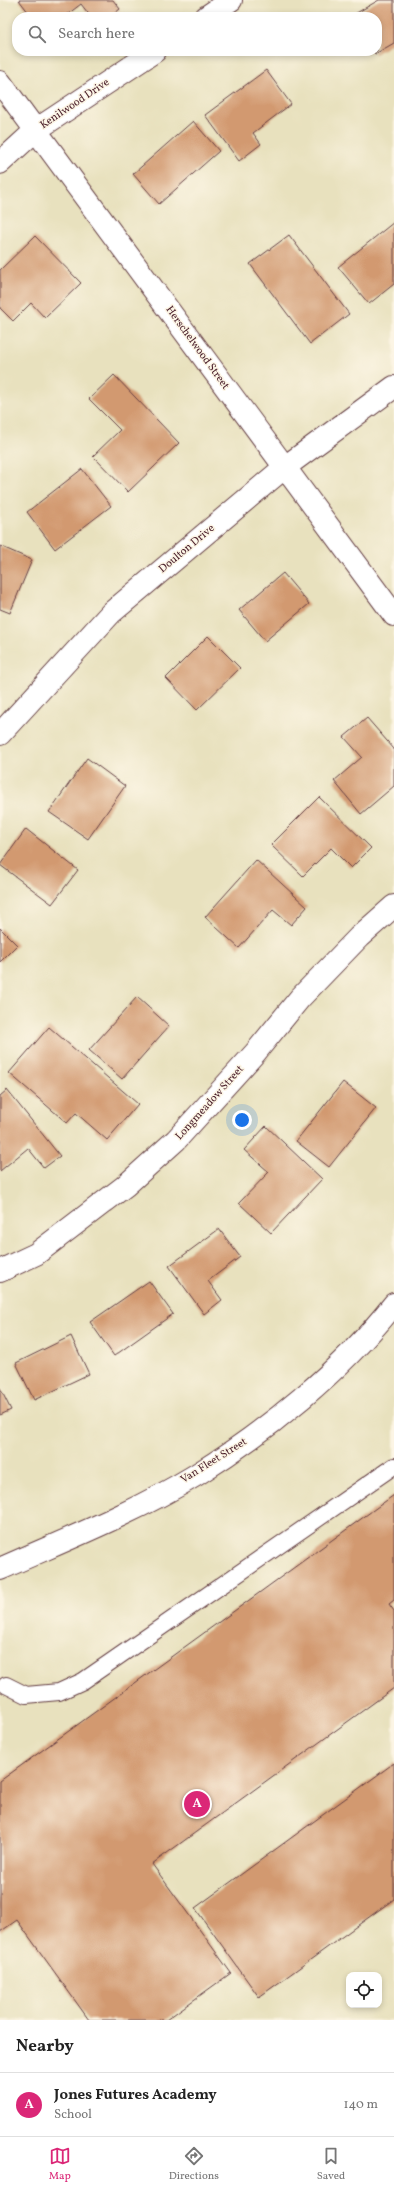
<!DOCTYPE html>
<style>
:root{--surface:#fff;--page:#f2f2f2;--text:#222;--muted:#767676;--line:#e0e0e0;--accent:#db2777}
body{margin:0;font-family:Vollkorn,serif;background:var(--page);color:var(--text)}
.controls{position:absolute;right:12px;bottom:12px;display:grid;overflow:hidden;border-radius:8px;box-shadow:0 2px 6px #0003}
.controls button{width:36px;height:36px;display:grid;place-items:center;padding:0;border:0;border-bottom:1px solid var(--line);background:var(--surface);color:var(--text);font:20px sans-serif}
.you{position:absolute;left:242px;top:1120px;width:14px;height:14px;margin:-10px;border:3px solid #fff;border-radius:50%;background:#1a73e8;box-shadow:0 0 0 6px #1a73e833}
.badge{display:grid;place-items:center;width:26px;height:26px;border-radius:50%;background:var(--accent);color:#fff;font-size:13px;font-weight:700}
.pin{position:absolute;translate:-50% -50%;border:2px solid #fff;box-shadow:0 1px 4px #0006}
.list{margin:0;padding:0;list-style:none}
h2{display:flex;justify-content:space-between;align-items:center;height:52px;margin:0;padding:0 16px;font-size:17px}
h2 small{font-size:13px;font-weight:400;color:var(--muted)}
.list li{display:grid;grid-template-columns:26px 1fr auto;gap:12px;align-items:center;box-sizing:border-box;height:64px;padding:0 16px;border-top:1px solid var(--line)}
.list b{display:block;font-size:15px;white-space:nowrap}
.list p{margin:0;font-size:13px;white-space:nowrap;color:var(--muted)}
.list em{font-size:13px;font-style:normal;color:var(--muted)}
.icon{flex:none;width:22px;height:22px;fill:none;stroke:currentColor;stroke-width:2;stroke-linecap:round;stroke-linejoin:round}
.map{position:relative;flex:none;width:394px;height:2020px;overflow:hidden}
.search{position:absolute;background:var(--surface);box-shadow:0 2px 6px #0003;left:12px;right:12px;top:12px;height:44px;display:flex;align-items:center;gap:10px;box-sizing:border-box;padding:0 14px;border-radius:16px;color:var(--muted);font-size:15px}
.sheet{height:116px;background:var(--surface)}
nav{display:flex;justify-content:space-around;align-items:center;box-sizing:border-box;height:56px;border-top:1px solid var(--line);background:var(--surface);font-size:11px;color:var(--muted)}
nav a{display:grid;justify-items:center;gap:2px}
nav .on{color:var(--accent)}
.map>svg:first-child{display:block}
.building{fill:#d29970}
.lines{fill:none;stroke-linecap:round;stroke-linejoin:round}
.service-casing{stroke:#623c41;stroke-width:18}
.minor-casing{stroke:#623c41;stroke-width:24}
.service{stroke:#fff;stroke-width:16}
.minor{stroke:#fff;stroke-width:22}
.labels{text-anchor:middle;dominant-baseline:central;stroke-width:3;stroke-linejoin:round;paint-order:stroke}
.street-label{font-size:11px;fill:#4a1f2b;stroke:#fcf5e5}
</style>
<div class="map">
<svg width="394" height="2020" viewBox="0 0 394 2020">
<rect width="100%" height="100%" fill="#fcf5e5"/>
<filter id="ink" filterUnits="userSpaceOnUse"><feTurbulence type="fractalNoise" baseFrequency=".025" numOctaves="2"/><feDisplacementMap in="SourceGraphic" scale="8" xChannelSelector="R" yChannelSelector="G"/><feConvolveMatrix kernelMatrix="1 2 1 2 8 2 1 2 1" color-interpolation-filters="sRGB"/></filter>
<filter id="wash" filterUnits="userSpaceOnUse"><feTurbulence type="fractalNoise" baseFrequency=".012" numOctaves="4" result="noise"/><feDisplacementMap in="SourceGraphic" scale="16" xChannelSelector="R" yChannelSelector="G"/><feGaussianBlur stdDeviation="0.9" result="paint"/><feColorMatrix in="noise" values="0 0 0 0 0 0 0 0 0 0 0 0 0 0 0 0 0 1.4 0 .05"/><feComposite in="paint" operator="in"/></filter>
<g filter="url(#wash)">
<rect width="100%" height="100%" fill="#e8e1be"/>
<g id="blocks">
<path class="building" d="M19 0H113L120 9 110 17H91L81 4 64 17H32Z
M379 0H394V43L375 54 374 51H377V17H355L353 15Z
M266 70 291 104 253 133 261 144 239 161 205 115Z
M193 121 219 151 159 204 133 174Z
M394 222V284L369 304 338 267Z
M289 235 349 314 310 344 250 264Z
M35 236 81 283 45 318 31 303 13 321 0 308V270Z
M114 375 179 443 128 492 93 456 120 430 89 399Z
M82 469 111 506 55 549 27 512Z
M0 546 32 560 10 613 0 609Z
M283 573 309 604 265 641 239 610Z
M208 636 240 668 197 710 166 678Z
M367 718 394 749V786L361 814 334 781 362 757 344 737Z
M87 758 125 786 88 839 49 812Z
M319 797 371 848 351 868 331 848 303 876 271 845Z
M26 829 78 870 52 904 0 865Z
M256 860 307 907 291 925 273 910 239 948 205 917Z
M0 928 17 945 0 962Z
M137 997 169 1026 122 1079 89 1050Z
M49 1027 138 1104 107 1140 76 1113 67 1123 9 1073Z
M343 1082 376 1108 329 1167 296 1141Z
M7 1090 60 1156 44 1168 28 1148 0 1171V1096Z
M266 1126 322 1179 271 1233 239 1203 269 1172 244 1150Z
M219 1229 240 1257 208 1281 222 1300 204 1314 169 1266Z
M149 1281 173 1314 114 1356 90 1322Z
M71 1336 89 1374 34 1400 16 1363Z
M0 1388 11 1410 0 1415Z
M394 1495V1600L389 1604 394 1611V1688L152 1864 231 1973 166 2020H89L17 1920 0 1932V1781Z
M394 1763V1899L259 1997 195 1908Z"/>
</g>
</g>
<g filter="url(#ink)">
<use href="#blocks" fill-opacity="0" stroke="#623c41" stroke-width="1"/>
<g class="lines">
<defs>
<path id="service" d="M6 1685 26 1695 59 1692 83 1681 394 1466"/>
<path id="minor" d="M206 17 231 0
M0 82 394 615
M0 163 36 130 155 51
M0 734 111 613 285 467 394 387
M0 1271 36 1254 125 1186 176 1140 255 1053 300 998 359 937 394 906
M0 1569C65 1540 134 1513 196 1475 267 1431 342 1370 394 1304"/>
</defs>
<use href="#service" class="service-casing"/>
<use href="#minor" class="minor-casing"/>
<use href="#service" class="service"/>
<use href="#minor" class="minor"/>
</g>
</g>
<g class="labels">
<g class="street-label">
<text transform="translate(75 104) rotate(-34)">Kenilwood Drive</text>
<text transform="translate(197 348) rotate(54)">Herschelwood Street</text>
<text transform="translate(187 549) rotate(-40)">Doulton Drive</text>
<text transform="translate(210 1103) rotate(-48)">Longmeadow Street</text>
<text transform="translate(214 1461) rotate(-32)">Van Fleet Street</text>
</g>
</g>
</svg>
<div class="controls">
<button><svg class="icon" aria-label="locate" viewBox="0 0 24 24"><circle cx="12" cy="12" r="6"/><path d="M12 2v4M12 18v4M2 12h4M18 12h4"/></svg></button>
</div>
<div class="you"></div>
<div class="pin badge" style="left:197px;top:1804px">A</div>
<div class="search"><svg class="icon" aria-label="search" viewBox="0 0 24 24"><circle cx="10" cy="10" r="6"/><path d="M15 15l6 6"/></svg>Search here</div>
</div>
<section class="sheet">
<h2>Nearby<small></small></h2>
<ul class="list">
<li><span class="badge">A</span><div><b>Jones Futures Academy</b><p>School</p></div><em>140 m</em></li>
</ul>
</section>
<nav>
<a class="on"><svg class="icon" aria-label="map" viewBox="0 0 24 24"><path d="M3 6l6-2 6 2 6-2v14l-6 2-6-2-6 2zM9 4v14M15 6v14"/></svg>Map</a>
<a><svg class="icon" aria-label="directions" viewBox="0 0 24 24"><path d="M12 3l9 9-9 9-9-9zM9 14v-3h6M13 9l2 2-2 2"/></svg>Directions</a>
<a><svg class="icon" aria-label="saved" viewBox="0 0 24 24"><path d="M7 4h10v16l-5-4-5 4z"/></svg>Saved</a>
</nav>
